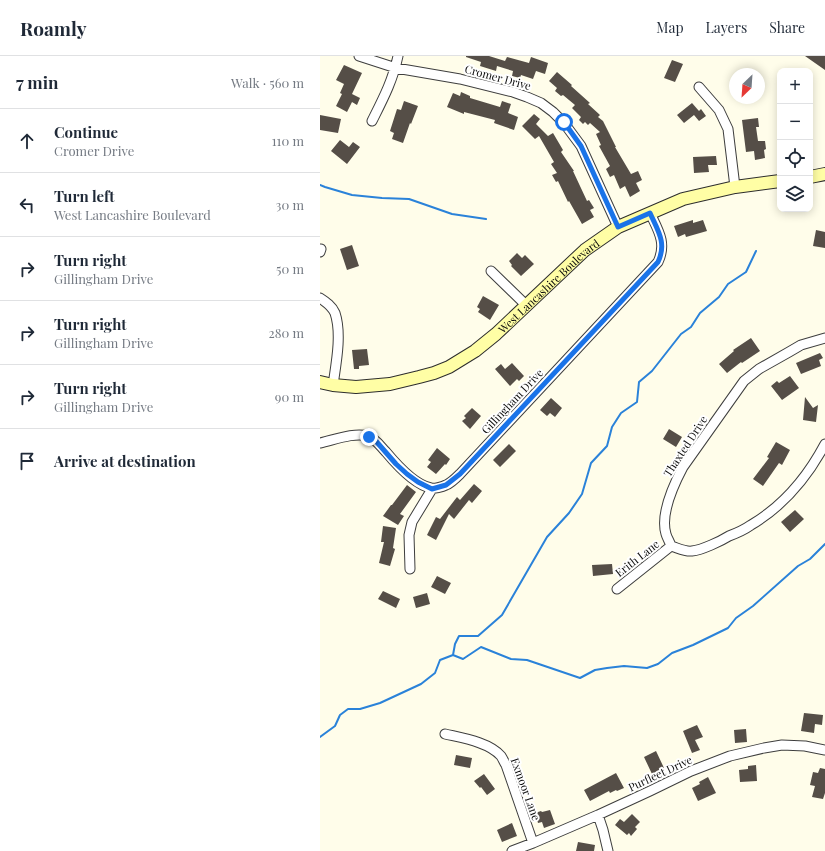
<!DOCTYPE html>
<meta charset="utf-8">
<style>
:root{--surface:#fff;--page:#f6f6f7;--text:#1f2937;--muted:#747a83;--line:#e0e1e3}
body{margin:0;font-family:"Playfair Display",serif;background:var(--page);color:var(--text)}
.controls{position:absolute;right:12px;top:12px;display:grid;overflow:hidden;border-radius:8px;box-shadow:0 2px 10px #0003}
.controls button{width:36px;height:36px;display:grid;place-items:center;padding:0;border:0;border-bottom:1px solid var(--line);background:var(--surface);color:var(--text);font:20px sans-serif}
.compass{position:absolute;left:409px;top:12px;width:36px;height:36px;border-radius:50%;background:var(--surface);box-shadow:0 2px 10px #0003;rotate:205deg}
.stop{position:absolute;width:12px;height:12px;margin:-9px;border:3px solid #1a73e8;border-radius:50%;background:#fff}
.stop.end{background:#1a73e8;border-color:#fff;box-shadow:0 1px 4px #0008}
.list{margin:0;padding:0;list-style:none}
h2{display:flex;justify-content:space-between;align-items:center;height:52px;margin:0;padding:0 16px;font-size:17px}
h2 small{font-size:13px;font-weight:400;color:var(--muted)}
.list li{display:grid;grid-template-columns:26px 1fr auto;gap:12px;align-items:center;box-sizing:border-box;height:64px;padding:0 16px;border-top:1px solid var(--line)}
.list b{display:block;font-size:15px;white-space:nowrap}
.list p{margin:0;font-size:13px;white-space:nowrap;color:var(--muted)}
.list em{font-size:13px;font-style:normal;color:var(--muted)}
.icon{flex:none;width:22px;height:22px;fill:none;stroke:currentColor;stroke-width:2;stroke-linecap:round;stroke-linejoin:round}
.map{position:relative;flex:none;width:505px;height:795px;overflow:hidden}
header{display:flex;align-items:center;gap:24px;box-sizing:border-box;height:56px;padding:0 20px;background:var(--surface);border-bottom:1px solid var(--line)}
header strong{font-size:19px}
nav{display:flex;gap:22px;margin-inline-start:auto;font-size:14px}
main{display:flex}
aside{flex:1;background:var(--surface)}
.map>svg:first-child{display:block}
.lines{fill:none;stroke-linecap:round;stroke-linejoin:round}
.stream{stroke:#2a82d9;stroke-width:2}
.building{fill:#554e47}
.minor-casing{stroke:#3e3e3e;stroke-width:11}
.secondary-casing{stroke:#2d2d2d;stroke-width:14}
.minor{stroke:#fff;stroke-width:9}
.secondary{stroke:#fffea5;stroke-width:12}
.route{stroke:#1a73e8;stroke-width:5}
.labels{text-anchor:middle;dominant-baseline:central;stroke-width:4;stroke-linejoin:round;paint-order:stroke}
.street-label{font-size:11px;fill:#0b0b0b;stroke:#fff}
</style>
<header>
<strong>Roamly</strong>
<nav><a>Map</a><a>Layers</a><a>Share</a></nav>
</header>
<main>
<aside>
<h2>7 min<small>Walk · 560 m</small></h2>
<ul class="list">
<li><svg class="icon" aria-label="ahead" viewBox="0 0 24 24"><path d="M12 20V5M6 11l6-6 6 6"/></svg><div><b>Continue</b><p>Cromer Drive</p></div><em>110 m</em></li>
<li><svg class="icon" aria-label="left" viewBox="0 0 24 24"><path d="M17 20v-9H6M10 6l-5 5 5 5"/></svg><div><b>Turn left</b><p>West Lancashire Boulevard</p></div><em>30 m</em></li>
<li><svg class="icon" aria-label="right" viewBox="0 0 24 24"><path d="M7 20v-9h11M14 6l5 5-5 5"/></svg><div><b>Turn right</b><p>Gillingham Drive</p></div><em>50 m</em></li>
<li><svg class="icon" aria-label="right" viewBox="0 0 24 24"><path d="M7 20v-9h11M14 6l5 5-5 5"/></svg><div><b>Turn right</b><p>Gillingham Drive</p></div><em>280 m</em></li>
<li><svg class="icon" aria-label="right" viewBox="0 0 24 24"><path d="M7 20v-9h11M14 6l5 5-5 5"/></svg><div><b>Turn right</b><p>Gillingham Drive</p></div><em>90 m</em></li>
<li><svg class="icon" aria-label="arrive" viewBox="0 0 24 24"><path d="M6 21V4h12l-3 4 3 4H6"/></svg><div><b>Arrive at destination</b></div></li>
</ul>
</aside>
<div class="map">
<svg width="505" height="795" viewBox="0 0 505 795">
<rect width="100%" height="100%" fill="#fffdea"/>
<g class="lines">
<path class="stream" d="M0 129 5 131 32 139 62 142 89 143 132 158 166 163
M133 599 143 603 161 591 191 603 207 604 260 622 275 614 287 612 304 610 327 612 338 608 352 597 373 589 408 572 416 562 433 550 478 510 490 503 505 488
M0 681 15 670 20 659 28 653H40L60 647 101 628 115 617 120 604 133 599 135 588 139 580H158L182 559 227 481 249 457 262 438 271 407 287 390 292 371 301 357 317 346 319 326 332 315 361 278 371 271 380 257 399 241 408 228 426 216 436 195"/>
</g>
<path class="building" d="M146 0H169L185 5 187 1 209 7 211 1 228 7 225 18 216 15 213 23 201 19 200 22 192 20 193 15 177 10 176 15 160 10 161 6 146 1Z
M485 0H505V14Z
M352 4 363 8 355 26 344 22Z
M24 9 42 17 32 38 40 42 37 49 32 46 27 56 16 50 22 38 20 37 24 28 16 24Z
M237 16 252 29 251 30 270 47 268 48 280 59 278 61 283 65 296 91H295L311 118 318 115 322 124 316 127 320 135 310 141 305 130 300 133 294 119 290 121 286 113 290 110 279 90 281 89 276 78 280 76 270 67 268 69 265 66 263 68 259 64 261 61 252 52 255 49 243 39 241 40 235 35 237 32 229 25Z
M141 36 150 40V42L180 51 182 45 191 48 188 57 198 61 194 74 174 67 175 64 144 56V58L127 51 133 37 140 40Z
M84 45 98 50 91 68 90 67 83 87 72 83 74 77 70 75 77 53 81 54Z
M372 47 379 55 381 53 386 60 379 65 374 59 364 67 357 59Z
M214 58 220 63 216 68 228 80 233 77 243 94 241 96 254 115H253L267 145 269 144 274 152 270 154 274 161 262 168 249 145 248 146 238 125 236 126 232 119 237 117 231 108 234 106 219 80 215 83 202 70Z
M0 59 21 63 18 77 0 74Z
M438 62 439 71H436L438 85H445L446 93 444 94 445 102 435 104 434 95 426 96 422 64Z
M20 84 29 91 33 86 40 91 27 108 11 95Z
M396 100 397 109H388L389 116 374 117 373 101Z
M373 164V167L383 164 387 175 366 181 365 178 358 181 354 170Z
M496 174 505 176V192L493 190Z
M32 189 39 210 27 214 20 193Z
M197 197 202 202 205 199 214 208 201 220 191 210 192 209 189 205Z
M163 240 179 249 170 264 158 256 160 253 157 251Z
M431 282 440 295 422 307 421 306 407 317 399 308 414 295 413 294Z
M47 293 49 309 39 310V313H34L32 294Z
M500 297 503 302 499 304 501 310 481 318 476 307Z
M192 307 204 320 199 325 197 323 190 330 175 313 181 308 185 313Z
M470 320 479 332 462 344 451 330 457 325 459 327Z
M485 341 493 352 498 349 496 366 483 364Z
M231 342 242 352 235 361 230 357 227 360 220 354Z
M152 352 161 360 150 373 142 365 146 362 144 360Z
M349 373 362 381 356 391 343 383Z
M456 386 470 394 462 409 459 407 443 430 433 423 449 402 447 401Z
M189 388 196 395 180 411 173 404Z
M117 392 130 403 126 409 125 408 116 418 107 411 111 406 108 404Z
M154 428 162 435 152 447 149 444 134 463 129 458 116 484 107 479 116 461 120 463 137 441 140 444Z
M87 429 96 436 80 458 84 460 78 469 63 460 71 449H72Z
M475 454 484 463 470 476 461 466Z
M63 470 76 472 73 492 75 493 70 510 59 507 64 486H61Z
M292 508 293 518 273 520 272 509Z
M117 520 131 527 125 538 111 531Z
M63 535 80 543 76 552 58 543Z
M107 537 110 548 96 552 93 541Z
M484 657 503 659 502 669 495 668 494 677 481 675Z
M377 669 383 681 375 684 380 694 372 697 363 675Z
M426 673 427 686 415 687 414 674Z
M336 695 344 712 332 718 324 701Z
M136 699 152 702 150 712 134 709Z
M436 709 437 725 420 726 419 714 428 713V710Z
M500 712 505 713V737L503 743 492 741 495 730 490 729 493 716 498 717Z
M296 717 304 732 297 735 296 734 290 737 289 735 270 745 264 734Z
M164 718 175 733 167 739 161 731 160 732 154 725Z
M388 721 396 737 378 745 372 732 380 728 379 726Z
M230 754 235 768 224 772 222 766 218 767 215 757 221 755 222 756Z
M312 758 320 766 315 771 317 773 311 780 309 777 307 779 295 769 300 763 304 766Z
M192 767 197 780 182 786 177 774Z
M258 786 275 789 274 795H256Z"/>
<g class="lines">
<defs>
<path id="minor" d="M39 0 76 12 140 23 193 36 207 41 221 47 233 56 244 67 261 90 298 171
M379 31 399 54 408 73 415 131
M52 65C63 43 73 24 78 0
M0 196 1 193
M171 215 207 250
M0 242C6 246 12 250 15 257 22 278 16 308 13 329
M505 282 481 289 469 296 439 313 424 325 363 411C354 428 340 458 346 478 347 482 350 486 351 490 358 492 365 496 372 495 382 494 401 485 409 480 417 477 424 474 431 469 463 450 488 420 505 388
M0 387C14 384 34 376 48 380 56 383 60 390 66 396 76 408 95 429 111 432 114 433 122 431 126 429 131 427 136 422 140 418L338 206C347 187 338 174 330 157
M90 513 89 479 92 466 112 433
M297 533 351 490
M125 678C142 682 169 686 181 700 183 703 184 706 186 709L213 787
M278 759 283 774 288 795
M192 795 213 787 278 759 330 735 371 715 410 700 444 692 462 689 485 690 505 694"/>
<g id="secondary">
<path d="M490 121 505 118"/>
<path id="s1" d="M0 326 13 329 36 331 70 328 99 321 114 317 129 311 155 295 176 278 265 194 298 171 363 143 415 131 460 125"/>
</g>
</defs>
<use href="#minor" class="minor-casing"/>
<use href="#secondary" class="secondary-casing"/>
<use href="#minor" class="minor"/>
<use href="#secondary" class="secondary"/>
</g>
<g class="lines">
<path class="route" d="M49 381 55 384 76 408 87 418 98 426 112 433 126 429 140 418 338 206C347 187 338 175 330 157L298 171 261 90 244 66"/>
</g>
<g class="labels">
<g class="street-label">
<text transform="translate(178 21) rotate(15)">Cromer Drive</text>
<text stroke="none"><textPath href="#s1" startOffset="261">West Lancashire Boulevard</textPath></text>
<text transform="translate(192 345) rotate(-47)">Gillingham Drive</text>
<text transform="translate(365 390) rotate(-57)">Thaxted Drive</text>
<text transform="translate(317 502) rotate(-38)">Erith Lane</text>
<text transform="translate(340 717) rotate(-25)">Purfleet Drive</text>
<text transform="translate(206 733) rotate(70)">Exmoor Lane</text>
</g>
</g>
</svg>
<div class="controls">
<button>+</button>
<button>−</button>
<button><svg class="icon" aria-label="locate" viewBox="0 0 24 24"><circle cx="12" cy="12" r="6"/><path d="M12 2v4M12 18v4M2 12h4M18 12h4"/></svg></button>
<button><svg class="icon" aria-label="layers" viewBox="0 0 24 24"><path d="M12 4l9 5-9 5-9-5zM3 14l9 5 9-5"/></svg></button>
</div>
<svg class="compass" viewBox="-18 -18 36 36"><path d="M0-13l5 13h-10z" fill="#e53935"/><path d="M0 13l5-13h-10z" fill="#747a83"/></svg>
<div class="stop" style="left:244px;top:66px"></div>
<div class="stop end" style="left:49px;top:381px"></div>
</div>
</main>
